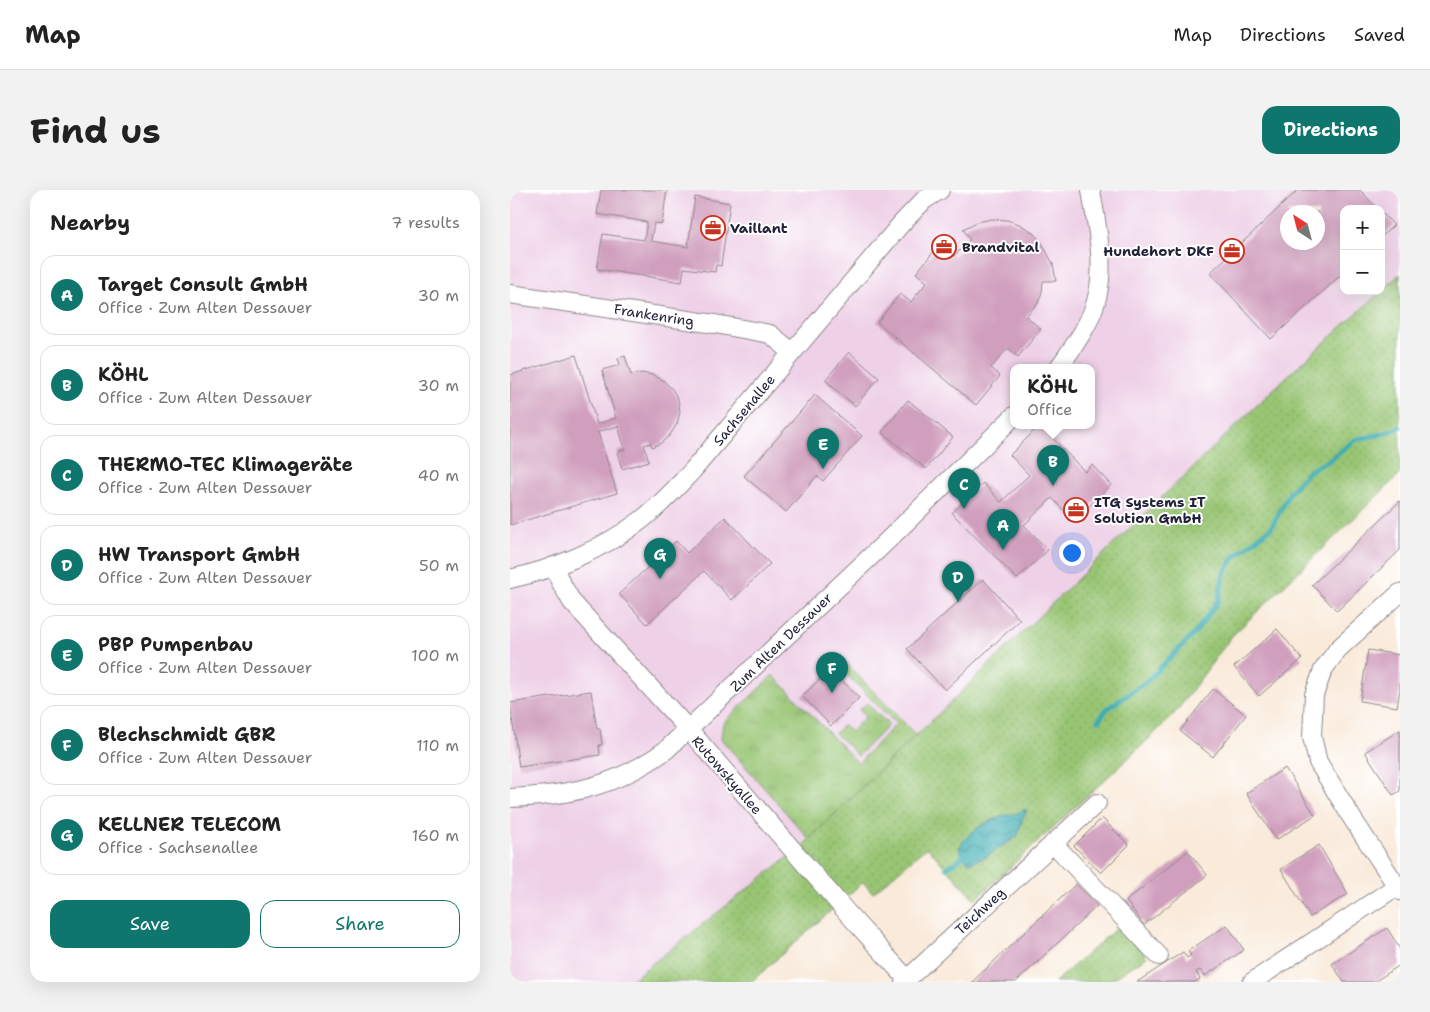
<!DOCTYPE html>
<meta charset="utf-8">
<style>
:root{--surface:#fff;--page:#f2f2f2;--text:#222;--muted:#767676;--line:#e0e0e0;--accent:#0f766e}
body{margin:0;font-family:"Shantell Sans",sans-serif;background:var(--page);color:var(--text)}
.controls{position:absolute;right:15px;top:15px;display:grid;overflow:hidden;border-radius:10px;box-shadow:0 5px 20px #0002}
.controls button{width:45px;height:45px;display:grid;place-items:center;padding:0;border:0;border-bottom:1px solid var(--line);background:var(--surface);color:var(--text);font:25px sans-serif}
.compass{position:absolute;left:770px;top:15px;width:45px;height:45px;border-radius:50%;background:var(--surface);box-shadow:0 5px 20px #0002;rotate:324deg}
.you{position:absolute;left:561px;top:362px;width:18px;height:18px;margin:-12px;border:4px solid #fff;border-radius:50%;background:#1a73e8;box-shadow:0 0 0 8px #1a73e833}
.badge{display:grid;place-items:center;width:32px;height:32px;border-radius:50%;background:var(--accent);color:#fff;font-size:16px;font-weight:700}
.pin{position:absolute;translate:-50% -41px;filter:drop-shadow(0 1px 2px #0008)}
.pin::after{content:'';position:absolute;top:26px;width:18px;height:15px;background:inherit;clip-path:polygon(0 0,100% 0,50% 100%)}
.popup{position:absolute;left:500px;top:174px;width:85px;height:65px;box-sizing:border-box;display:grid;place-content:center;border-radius:10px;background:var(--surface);filter:drop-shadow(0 1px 4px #0005);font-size:16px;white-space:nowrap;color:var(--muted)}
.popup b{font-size:19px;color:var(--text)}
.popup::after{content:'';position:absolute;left:50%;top:100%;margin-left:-10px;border:10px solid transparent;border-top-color:var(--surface)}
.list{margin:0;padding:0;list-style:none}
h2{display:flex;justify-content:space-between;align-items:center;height:65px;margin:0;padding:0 20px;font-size:21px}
h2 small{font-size:16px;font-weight:400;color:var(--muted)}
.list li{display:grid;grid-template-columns:32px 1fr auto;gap:15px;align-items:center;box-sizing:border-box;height:80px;margin:0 10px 10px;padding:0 10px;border:1px solid var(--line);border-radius:15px}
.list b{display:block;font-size:19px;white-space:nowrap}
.list p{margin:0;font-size:16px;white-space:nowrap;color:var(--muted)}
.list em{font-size:16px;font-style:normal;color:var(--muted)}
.actions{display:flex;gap:10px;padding:15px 20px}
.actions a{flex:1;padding:11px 0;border:1px solid var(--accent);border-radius:15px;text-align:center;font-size:18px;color:var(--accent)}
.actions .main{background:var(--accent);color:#fff}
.map{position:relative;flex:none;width:890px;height:792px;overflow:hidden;border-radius:15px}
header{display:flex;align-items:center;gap:30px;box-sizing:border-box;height:70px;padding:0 25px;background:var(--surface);border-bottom:1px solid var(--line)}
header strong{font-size:24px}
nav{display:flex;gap:28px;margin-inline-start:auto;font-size:18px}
.intro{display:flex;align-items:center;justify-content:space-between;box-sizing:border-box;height:120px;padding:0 30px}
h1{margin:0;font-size:35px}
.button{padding:12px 22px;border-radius:15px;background:var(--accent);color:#fff;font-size:18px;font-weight:700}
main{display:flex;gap:30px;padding:0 30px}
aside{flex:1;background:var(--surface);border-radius:15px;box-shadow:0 5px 20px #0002}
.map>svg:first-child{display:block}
.built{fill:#eed0e7;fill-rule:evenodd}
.grass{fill:url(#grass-tufts);stroke:#5d7457}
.park{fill:url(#park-dots);stroke:#5d7457}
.water{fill:url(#water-waves);stroke:#2e6777}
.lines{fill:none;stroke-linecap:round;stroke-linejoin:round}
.stream{stroke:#3aacb3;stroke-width:5}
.building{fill:#d09fbe;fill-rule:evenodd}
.minor-casing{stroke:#8e868a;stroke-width:20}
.minor{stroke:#fff;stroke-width:18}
.labels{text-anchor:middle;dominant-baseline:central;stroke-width:4;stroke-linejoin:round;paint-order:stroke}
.poi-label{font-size:14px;font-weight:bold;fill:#22223b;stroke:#fff;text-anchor:start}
.street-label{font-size:14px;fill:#22223b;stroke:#fff}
</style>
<header>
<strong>Map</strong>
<nav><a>Map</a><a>Directions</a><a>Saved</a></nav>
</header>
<div class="intro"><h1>Find us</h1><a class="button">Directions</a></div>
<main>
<aside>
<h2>Nearby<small>7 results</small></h2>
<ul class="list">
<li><span class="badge">A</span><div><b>Target Consult GmbH</b><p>Office · Zum Alten Dessauer</p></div><em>30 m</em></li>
<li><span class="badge">B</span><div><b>KÖHL</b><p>Office · Zum Alten Dessauer</p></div><em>30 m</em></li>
<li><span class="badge">C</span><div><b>THERMO-TEC Klimageräte</b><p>Office · Zum Alten Dessauer</p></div><em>40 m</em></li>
<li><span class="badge">D</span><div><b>HW Transport GmbH</b><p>Office · Zum Alten Dessauer</p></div><em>50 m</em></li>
<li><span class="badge">E</span><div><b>PBP Pumpenbau</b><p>Office · Zum Alten Dessauer</p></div><em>100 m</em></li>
<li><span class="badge">F</span><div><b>Blechschmidt GBR</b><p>Office · Zum Alten Dessauer</p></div><em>110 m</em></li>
<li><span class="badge">G</span><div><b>KELLNER TELECOM</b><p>Office · Sachsenallee</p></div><em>160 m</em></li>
</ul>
<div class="actions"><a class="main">Save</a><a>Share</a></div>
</aside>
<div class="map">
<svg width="890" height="792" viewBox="0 0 890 792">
<defs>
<pattern id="grass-tufts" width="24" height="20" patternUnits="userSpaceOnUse" patternTransform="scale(1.25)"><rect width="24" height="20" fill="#98c573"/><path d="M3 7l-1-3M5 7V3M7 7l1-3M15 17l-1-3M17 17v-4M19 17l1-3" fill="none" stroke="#83a964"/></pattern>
<pattern id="park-dots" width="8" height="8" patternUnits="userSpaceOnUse" patternTransform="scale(1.25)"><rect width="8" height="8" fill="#98c573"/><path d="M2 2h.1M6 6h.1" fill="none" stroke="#83a964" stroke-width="1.8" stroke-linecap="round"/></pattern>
<pattern id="water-waves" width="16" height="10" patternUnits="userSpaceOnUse" patternTransform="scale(1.25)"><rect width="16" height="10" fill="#3aacb3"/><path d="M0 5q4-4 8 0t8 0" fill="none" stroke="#308c93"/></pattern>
</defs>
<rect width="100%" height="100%" fill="#fff"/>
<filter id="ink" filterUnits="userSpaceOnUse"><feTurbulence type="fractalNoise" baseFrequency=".02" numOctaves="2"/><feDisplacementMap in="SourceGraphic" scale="10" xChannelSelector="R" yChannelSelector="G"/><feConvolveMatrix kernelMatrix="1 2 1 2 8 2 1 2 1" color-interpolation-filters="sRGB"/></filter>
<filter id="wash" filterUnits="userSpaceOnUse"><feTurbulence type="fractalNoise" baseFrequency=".0096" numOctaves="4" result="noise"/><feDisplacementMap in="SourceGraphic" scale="20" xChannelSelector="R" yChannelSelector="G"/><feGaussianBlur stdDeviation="1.12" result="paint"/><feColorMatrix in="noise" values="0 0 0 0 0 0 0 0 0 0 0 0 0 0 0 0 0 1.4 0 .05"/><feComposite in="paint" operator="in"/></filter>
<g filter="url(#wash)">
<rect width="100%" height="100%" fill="#f9eada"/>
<path class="built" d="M0 0H890V84L871 101V19H834V101H871L775 188 292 656 119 792H0ZM778 22H808V52H778ZM504 177H582V235H504Z"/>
<path class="grass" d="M330 467 406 545 299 649 211 549 213 533 263 485 348 573 386 534 325 473Z
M357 513 379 535 348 566 325 543 334 535 341 542 355 527 349 520Z"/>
<path class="park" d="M890 84V284L722 446 666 522 640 548 465 710 417 657 363 703 353 692 241 792H119L292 656 775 188Z
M609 736 637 767 598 792H545Z"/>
<path class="water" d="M514 619 517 621 512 630 508 646 474 668 459 673 453 667 449 658C457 642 475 632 493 626 500 624 510 624 514 619Z"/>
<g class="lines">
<path class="stream" d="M588 531 597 519 636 492 685 443 708 411 714 383 725 366 761 338 780 302 799 281 818 271 845 250 876 243 890 237
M436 678 453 667"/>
</g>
<g id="blocks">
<path class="building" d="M91 0H157L152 34 144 33 141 51 178 57 185 7 220 13 211 76 206 75 205 82 174 78 172 92 87 79 93 44 134 50 137 32 87 24Z
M788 0H850L868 19H834V82L761 149 700 83ZM778 22H808V52H778Z
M871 22 884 35 871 47Z
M482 29 497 30 509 34 521 41 531 51 543 74 546 91H533L532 102 528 113 516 126 531 139 508 167 498 158 481 178 490 186 466 215 367 132 390 104 401 112 417 92 406 83 430 54 444 66 460 50 453 39 467 32Z
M339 162 369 188 345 216 315 190Z
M66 165 87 234 106 228 92 180 110 175 108 168 115 166 121 185 132 183 143 185 154 191 162 199 168 209 170 222 167 234 160 245 151 253 142 257 141 253 134 255 139 271 112 279 107 262 115 259 108 236 88 242 107 303 0 335V185Z
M305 205 352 246 313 291 307 286 276 322 234 286Z
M398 210 443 247 416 279 372 242Z
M530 235 575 282 582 275 601 295 564 331 542 308 514 335 538 360 507 389 442 323 473 293 491 312 519 285 500 265Z
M890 311V360L827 421 802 395Z
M215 327 260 374 222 410 194 381 137 434 109 404 166 351 177 363Z
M473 389 510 430 435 500 397 459Z
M767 439 792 469 749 506 724 477Z
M858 460 890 465V500L887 517 850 511Z
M321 479 349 508 321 536 292 506Z
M703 499 736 525 703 567 670 541Z
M81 501 87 539H90L92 555H89L90 565 9 577 0 513Z
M890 540V601L883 605 855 562Z
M775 578 805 625 766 650 736 603Z
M592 628 619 655 591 683 564 656Z
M809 655 838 704 800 727 771 679Z
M678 661 697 685 634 735 616 711Z
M566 694 587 716 506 792H462Z
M717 735 734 760 695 786 690 780 686 782 690 789 685 792H627L673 762 677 768 681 765 678 761Z
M877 738 890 759V775L864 792H834L822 774Z"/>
</g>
</g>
<g filter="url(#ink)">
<use href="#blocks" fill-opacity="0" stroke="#8e868a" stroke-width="1"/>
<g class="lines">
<defs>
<path id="minor" d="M0 104 205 134 260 144 282 162
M549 177C565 155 583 130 588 103 595 70 586 33 581 0
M44 376 50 391 62 412 179 540 340 726 397 789
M0 389C45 379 93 359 130 331 150 316 166 298 183 280L391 34 414 10 430 0
M890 403 828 459 813 480 804 505 802 547 808 572 842 628 890 701
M0 608C62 605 105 597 156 560L377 351 504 226
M543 653 649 766
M394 792 587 613
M742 792 887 696"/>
</defs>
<use href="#minor" class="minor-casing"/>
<use href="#minor" class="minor"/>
</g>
</g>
<defs>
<symbol id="office-ring" viewBox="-11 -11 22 22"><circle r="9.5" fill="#fff" stroke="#c8321e" stroke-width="1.5"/><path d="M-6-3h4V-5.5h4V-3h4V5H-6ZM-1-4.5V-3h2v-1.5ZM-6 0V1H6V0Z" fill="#c8321e"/></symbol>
</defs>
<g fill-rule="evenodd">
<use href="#office-ring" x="189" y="24" width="28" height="28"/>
<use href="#office-ring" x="420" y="43" width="28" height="28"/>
<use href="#office-ring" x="708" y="47" width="28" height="28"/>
<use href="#office-ring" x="552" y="306" width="28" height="28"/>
</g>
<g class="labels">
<g class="poi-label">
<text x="220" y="38">Vaillant</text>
<text x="452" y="57">Brandvital</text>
<text x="704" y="61" text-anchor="end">Hundehort DKF</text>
<text x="584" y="312">ITG Systems IT<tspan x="584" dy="16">Solution GmbH</tspan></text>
</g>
<g class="street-label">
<text transform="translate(144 125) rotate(9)">Frankenring</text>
<text transform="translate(234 220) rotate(-50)">Sachsenallee</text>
<text transform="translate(271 452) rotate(-44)">Zum Alten Dessauer</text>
<text transform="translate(217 585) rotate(49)">Rutowskyallee</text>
<text transform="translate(470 721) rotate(-43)">Teichweg</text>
</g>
</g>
</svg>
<div class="controls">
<button>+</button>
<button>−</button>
</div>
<svg class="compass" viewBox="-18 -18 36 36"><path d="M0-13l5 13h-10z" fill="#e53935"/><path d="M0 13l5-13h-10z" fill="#767676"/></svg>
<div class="you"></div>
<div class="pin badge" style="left:493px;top:360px">A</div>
<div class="pin badge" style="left:543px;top:296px">B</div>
<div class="popup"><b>KÖHL</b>Office</div>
<div class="pin badge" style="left:454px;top:319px">C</div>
<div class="pin badge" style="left:448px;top:412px">D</div>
<div class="pin badge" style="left:313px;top:279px">E</div>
<div class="pin badge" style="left:322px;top:503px">F</div>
<div class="pin badge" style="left:150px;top:389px">G</div>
</div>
</main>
